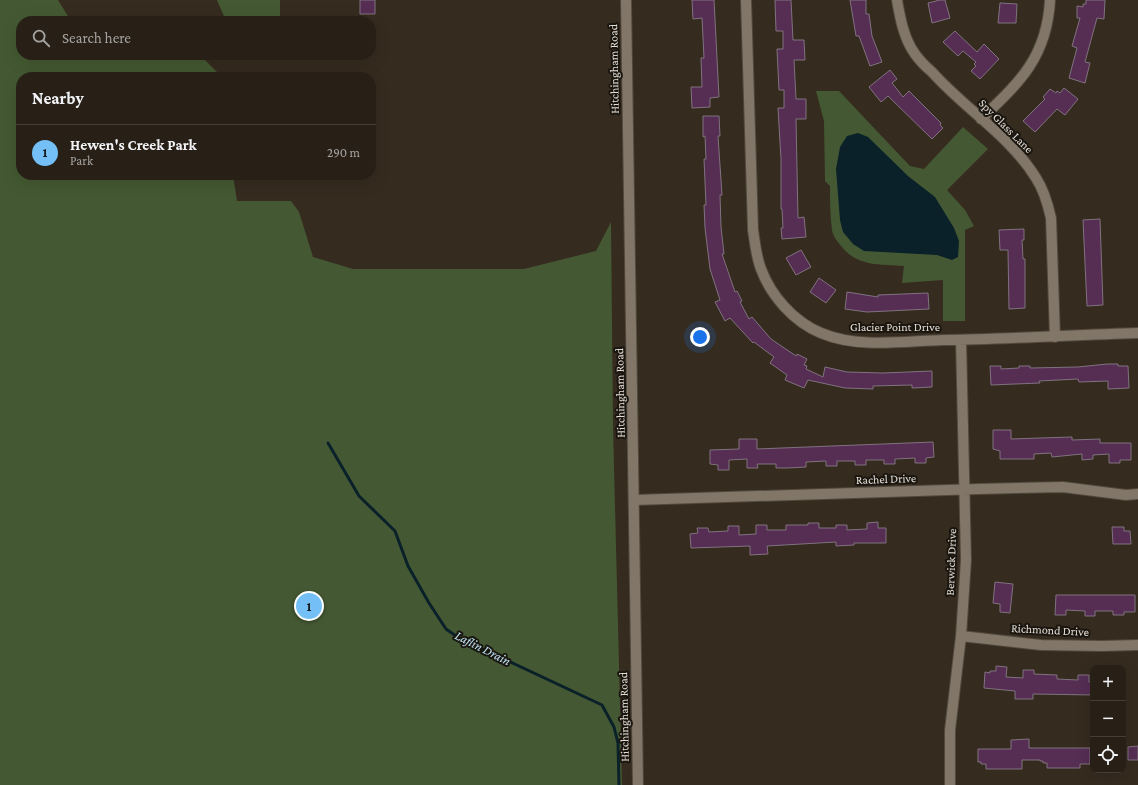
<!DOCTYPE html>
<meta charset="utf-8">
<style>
:root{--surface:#282017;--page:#342d24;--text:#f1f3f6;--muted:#a5a3a1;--line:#443e36;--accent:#74c0f6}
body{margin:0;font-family:"Crimson Pro",serif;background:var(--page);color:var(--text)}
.controls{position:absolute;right:12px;bottom:12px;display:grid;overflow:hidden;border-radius:8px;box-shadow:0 4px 16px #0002}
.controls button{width:36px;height:36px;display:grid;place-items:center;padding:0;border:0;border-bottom:1px solid var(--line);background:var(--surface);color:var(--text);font:20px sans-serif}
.you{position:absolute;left:700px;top:337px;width:14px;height:14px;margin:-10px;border:3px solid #fff;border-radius:50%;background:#1a73e8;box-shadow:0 0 0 6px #1a73e833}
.badge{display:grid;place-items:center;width:26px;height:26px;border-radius:50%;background:var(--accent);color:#111;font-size:13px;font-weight:700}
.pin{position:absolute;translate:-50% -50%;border:2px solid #fff;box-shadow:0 1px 4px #0006}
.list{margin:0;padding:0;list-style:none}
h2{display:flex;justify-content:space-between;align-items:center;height:52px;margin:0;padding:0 16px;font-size:17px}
h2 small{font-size:13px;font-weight:400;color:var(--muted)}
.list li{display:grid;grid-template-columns:26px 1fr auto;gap:12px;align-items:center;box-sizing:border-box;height:56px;padding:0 16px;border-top:1px solid var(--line)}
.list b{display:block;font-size:15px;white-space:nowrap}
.list p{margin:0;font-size:13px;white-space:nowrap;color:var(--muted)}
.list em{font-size:13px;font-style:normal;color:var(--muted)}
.icon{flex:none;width:22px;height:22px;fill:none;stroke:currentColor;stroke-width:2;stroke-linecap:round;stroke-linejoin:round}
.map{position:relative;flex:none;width:1138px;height:785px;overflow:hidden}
.search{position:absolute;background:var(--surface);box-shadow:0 4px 16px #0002;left:16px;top:16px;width:360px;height:44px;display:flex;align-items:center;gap:10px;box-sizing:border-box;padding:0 14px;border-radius:16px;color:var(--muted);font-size:15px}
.panel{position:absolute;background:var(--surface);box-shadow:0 4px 16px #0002;left:16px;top:72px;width:360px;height:108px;border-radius:16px}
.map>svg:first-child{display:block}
.green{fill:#445933}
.water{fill:#0a2129}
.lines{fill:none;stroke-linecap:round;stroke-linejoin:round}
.stream{stroke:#0a2129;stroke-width:3}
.building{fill:#562e54;stroke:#80727f}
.street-casing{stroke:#51493e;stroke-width:12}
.secondary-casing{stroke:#51493e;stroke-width:12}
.street{stroke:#827668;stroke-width:10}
.secondary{stroke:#827668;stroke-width:10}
.labels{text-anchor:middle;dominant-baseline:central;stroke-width:4;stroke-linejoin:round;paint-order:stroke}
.street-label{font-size:12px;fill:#e5ded6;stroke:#19150f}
.water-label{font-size:13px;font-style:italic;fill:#c1e6f6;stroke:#19150f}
</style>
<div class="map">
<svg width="1138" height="785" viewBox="0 0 1138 785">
<rect width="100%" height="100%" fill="#362b1f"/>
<path class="green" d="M0 0H58L71 21H21V55H200L222 77H21V175H233L237 201H291L299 212 313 257 353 269H524L596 251 611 222 613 427 622 785H0Z
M217 0H280V21H226Z
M816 91H839L910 166 924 169 963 127 988 149 947 190 965 210 974 226 965 230V321H943V280L902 283 904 266C879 264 858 267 841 246 837 241 833 236 832 230 830 216 830 200 830 186L825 181 824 121Z"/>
<path class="water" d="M858 133 868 137 908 176 935 197 954 228 959 241 958 257 952 260 937 255 864 251 853 244 843 232 840 220 836 169 840 147 847 136Z"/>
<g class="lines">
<path class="stream" d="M328 443 359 496 395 531 408 566 429 603 446 629 459 638 602 705 614 727 618 743 619 785"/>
</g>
<path class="building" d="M360 0H375V14H360Z
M692 0H714L719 97 710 98V107L692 108 691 87H702L701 58H704L702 18 693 19Z
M775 0H791L793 40H804L805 60H794L796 99H806V119H796L798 218 804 217 806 237 782 239 781 228H783L782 209H781V159L778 108H784V90H779L777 49H783V31H776Z
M850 0H866V14H869L872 36 882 62 870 66 859 36H856Z
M940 0H945L950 18 932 23 928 3Z
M1086 0H1105L1104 19 1097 18 1085 62 1090 63 1085 83 1069 78 1077 48 1072 46 1080 18H1077V6L1083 7V4H1086Z
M1000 3 1017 4 1016 23H998Z
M955 31 977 52 984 44 999 59 980 79 971 71 976 66 974 64 976 62 963 51 958 56 943 42Z
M890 70 897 79 892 83 903 97 909 91 941 123 940 125 943 128 932 139 888 96 881 102 869 87Z
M1064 88 1078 99 1065 115 1057 109 1035 132 1023 121 1045 99 1043 97 1050 89 1056 93 1057 91 1060 93Z
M703 116H719L720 136H718L722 195H720L721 227 724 254H722L735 292 737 291 742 301 740 302 749 319 752 317 771 339 796 356 797 354 807 359 804 365 807 366 806 369 823 377 825 367 847 372 883 373 932 371V387L912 388V385L873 386V389L845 388 808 380 804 388 785 380 787 375 770 363 774 357 754 342 753 343 730 318 725 321 715 302 720 300 710 269 705 228 704 205H706L704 159H706L705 136 703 137Z
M1100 219 1103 305 1087 306 1083 220Z
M1024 229V240H1022L1023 259H1025V308L1009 309 1008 250H1000L999 230Z
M801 250 811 267 796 275 786 258Z
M819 278 836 290 826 303 810 292Z
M847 292 878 297V295L928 293 929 309 867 312 845 309Z
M1107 364H1118V366H1128L1129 388 1108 389V381L1079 382 1078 379 1039 381 1040 383 991 385 990 366H1001V369L1019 368V366H1030V368L1078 367Z
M993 430H1011V439L1072 437V440L1100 439V443H1131V460H1120V463H1109V454L1093 455V459L1082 460V454L1052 457 1051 453 1034 454V459H1000V451L993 449Z
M739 439H757V449L933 442 934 457 926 458V463H915V458L895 459V464H884V460H866V465H855V461H837V466H826V461L806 462V467L787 468H776V464H757L758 468H747V459L729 460V470H718V465L710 464V450L739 449Z
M878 522V528H886V543H854V545L836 546V542L767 546 768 554 750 555V546L691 548 690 534 698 533 697 528H708L709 532 728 531V526H739V535L756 534V525H767V530H786V525H808V523H819V528H836V525H847V530L867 529V523Z
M1112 527H1124V531H1130L1131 544H1113Z
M995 582 1013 584 1010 613 1000 612V604L993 603Z
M1056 595H1135V612H1124V615H1113V611H1095V616H1085V611L1066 610V615H1055Z
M996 666 1007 667 1006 677 1023 678V670H1034V674L1057 675V679L1078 680V675H1089V682H1093V695L1033 694V699H1015V691L984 688 985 672 990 673V671H996Z
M1029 739V748H1090V764H1080V768H1047V763H1043V761H1040V760H1022V769H986V764H981V762H978V749H1011V740Z
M1138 746V760H1128V747Z"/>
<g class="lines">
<defs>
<path id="street" d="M746 0 753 230C755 243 756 256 761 269 771 296 794 322 821 333 859 349 904 341 944 340 1009 339 1073 335 1138 333
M897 0C900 18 904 39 915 54 920 61 926 67 932 72 965 109 1010 136 1036 178 1044 190 1048 205 1051 218L1055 337
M981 119C1020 82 1047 57 1050 0
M634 500 978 489 1063 487 1126 495 1138 494
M961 636 1041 645 1102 646 1138 645
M950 785V730L961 636 966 560 961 340"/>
<path id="secondary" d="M626 0 638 785"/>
</defs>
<use href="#street" class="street-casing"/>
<use href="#secondary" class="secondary-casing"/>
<use href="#street" class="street"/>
<use href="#secondary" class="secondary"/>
</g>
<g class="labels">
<g class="street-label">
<text transform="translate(614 69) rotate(-91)">Hitchingham Road</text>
<text transform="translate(1006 126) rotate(45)">Spy Glass Lane</text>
<text x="895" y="327">Glacier Point Drive</text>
<text transform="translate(620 393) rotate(-91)">Hitchingham Road</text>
<text transform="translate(886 479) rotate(-2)">Rachel Drive</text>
<text transform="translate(951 562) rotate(-88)">Berwick Drive</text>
<text transform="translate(1050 630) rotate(3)">Richmond Drive</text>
<text transform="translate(624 717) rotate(-91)">Hitchingham Road</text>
</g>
<g class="water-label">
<text transform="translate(483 648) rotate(27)">Laflin Drain</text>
</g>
</g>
</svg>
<div class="controls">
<button>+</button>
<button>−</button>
<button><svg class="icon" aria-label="locate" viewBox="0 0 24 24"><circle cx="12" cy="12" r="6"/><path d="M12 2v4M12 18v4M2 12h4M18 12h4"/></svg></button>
</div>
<div class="you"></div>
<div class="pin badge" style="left:309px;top:606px">1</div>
<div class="search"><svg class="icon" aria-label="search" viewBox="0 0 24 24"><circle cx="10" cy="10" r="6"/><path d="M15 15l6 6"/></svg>Search here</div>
<section class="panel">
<h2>Nearby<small></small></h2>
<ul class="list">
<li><span class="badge">1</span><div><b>Hewen's Creek Park</b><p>Park</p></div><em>290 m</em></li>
</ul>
</section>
</div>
